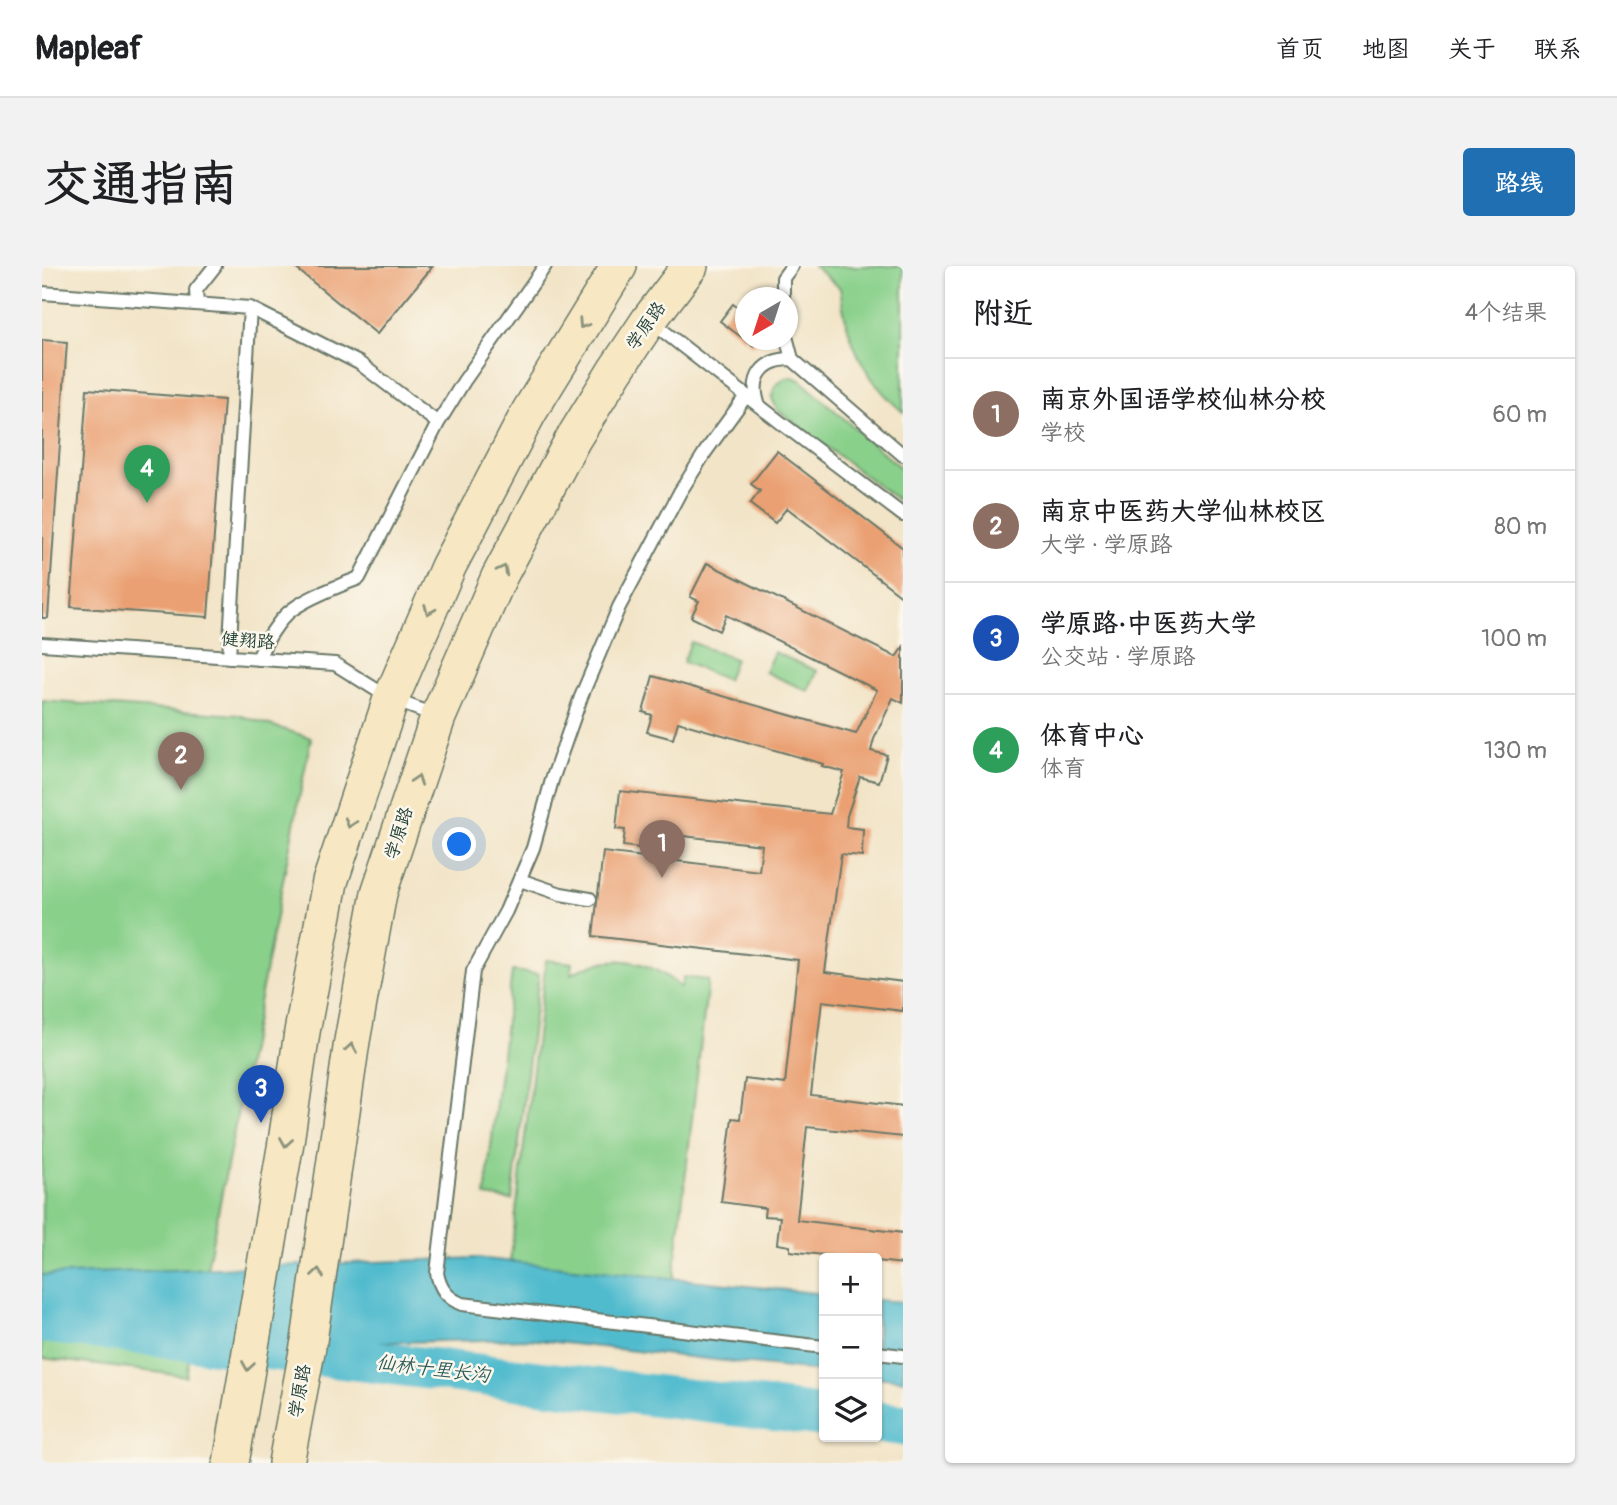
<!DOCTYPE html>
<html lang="zh">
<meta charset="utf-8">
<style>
:root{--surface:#fff;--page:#f2f2f2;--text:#202124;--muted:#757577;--line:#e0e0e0;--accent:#1f6fb2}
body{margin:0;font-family:Pangolin,"LXGW WenKai TC",sans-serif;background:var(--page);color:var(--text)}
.controls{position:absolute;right:21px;bottom:21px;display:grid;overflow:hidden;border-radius:7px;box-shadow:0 2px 5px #0004}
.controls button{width:63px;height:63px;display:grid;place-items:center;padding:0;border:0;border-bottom:2px solid var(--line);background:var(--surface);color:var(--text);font:35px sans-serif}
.compass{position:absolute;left:693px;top:21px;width:63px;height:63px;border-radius:50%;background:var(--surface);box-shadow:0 2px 5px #0004;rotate:219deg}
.you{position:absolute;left:418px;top:579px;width:24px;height:24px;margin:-18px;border:5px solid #fff;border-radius:50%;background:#1a73e8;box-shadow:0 0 0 10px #1a73e833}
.badge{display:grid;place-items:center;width:46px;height:46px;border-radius:50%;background:var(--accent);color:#fff;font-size:23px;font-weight:700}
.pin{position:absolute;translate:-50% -58px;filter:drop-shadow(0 2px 4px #0008)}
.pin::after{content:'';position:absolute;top:37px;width:24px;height:21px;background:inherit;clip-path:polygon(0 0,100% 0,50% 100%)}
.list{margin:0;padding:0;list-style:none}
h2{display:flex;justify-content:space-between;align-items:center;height:91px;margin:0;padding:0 28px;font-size:30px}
h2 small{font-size:23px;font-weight:400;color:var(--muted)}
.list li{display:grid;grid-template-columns:46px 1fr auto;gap:21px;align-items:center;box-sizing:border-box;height:112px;padding:0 28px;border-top:2px solid var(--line)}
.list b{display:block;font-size:26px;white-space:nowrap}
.list p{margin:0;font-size:23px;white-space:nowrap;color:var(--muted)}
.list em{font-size:23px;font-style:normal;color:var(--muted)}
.icon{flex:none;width:38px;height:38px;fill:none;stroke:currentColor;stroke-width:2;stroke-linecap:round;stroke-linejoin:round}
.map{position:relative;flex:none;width:861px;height:1197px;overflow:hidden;border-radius:7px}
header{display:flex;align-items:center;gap:42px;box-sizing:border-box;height:98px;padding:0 35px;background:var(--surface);border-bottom:2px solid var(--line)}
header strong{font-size:33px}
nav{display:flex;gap:38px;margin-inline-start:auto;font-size:24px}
.intro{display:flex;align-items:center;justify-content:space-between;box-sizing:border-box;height:168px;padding:0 42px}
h1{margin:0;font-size:49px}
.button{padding:18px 32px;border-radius:7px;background:var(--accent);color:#fff;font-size:24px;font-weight:700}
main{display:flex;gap:42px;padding:0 42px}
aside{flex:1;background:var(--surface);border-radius:7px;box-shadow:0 2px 5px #0004}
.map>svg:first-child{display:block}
.green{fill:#89d08b;stroke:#548660;stroke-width:2}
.water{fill:#51bbce;stroke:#387c81;stroke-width:2}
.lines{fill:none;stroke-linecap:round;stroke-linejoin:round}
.river{stroke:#51bbce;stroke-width:42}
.building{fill:#eaa072}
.lane-casing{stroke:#697767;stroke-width:16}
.secondary-casing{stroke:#697767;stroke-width:38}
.lane{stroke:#fff;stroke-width:12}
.secondary{stroke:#f7e8c3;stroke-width:35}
.oneway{stroke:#8b927c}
.labels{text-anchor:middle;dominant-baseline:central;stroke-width:5;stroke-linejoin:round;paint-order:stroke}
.street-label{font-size:18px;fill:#1f3d34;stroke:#fbf7ec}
.water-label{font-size:19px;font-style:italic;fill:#2c5c5a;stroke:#fbf7ec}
</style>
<header>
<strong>Mapleaf</strong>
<nav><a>首页</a><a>地图</a><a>关于</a><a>联系</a></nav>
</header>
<div class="intro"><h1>交通指南</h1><a class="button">路线</a></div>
<main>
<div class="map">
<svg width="861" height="1197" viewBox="0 0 861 1197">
<rect width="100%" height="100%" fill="#fbf7ec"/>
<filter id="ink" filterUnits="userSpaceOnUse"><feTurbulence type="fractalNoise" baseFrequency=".0143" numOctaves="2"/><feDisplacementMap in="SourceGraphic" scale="14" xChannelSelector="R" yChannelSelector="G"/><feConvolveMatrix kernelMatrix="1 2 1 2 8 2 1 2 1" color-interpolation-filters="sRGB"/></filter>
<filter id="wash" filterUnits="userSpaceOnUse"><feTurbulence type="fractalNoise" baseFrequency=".00686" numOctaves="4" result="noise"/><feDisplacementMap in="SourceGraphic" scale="28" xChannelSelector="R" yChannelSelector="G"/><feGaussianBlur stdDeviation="1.57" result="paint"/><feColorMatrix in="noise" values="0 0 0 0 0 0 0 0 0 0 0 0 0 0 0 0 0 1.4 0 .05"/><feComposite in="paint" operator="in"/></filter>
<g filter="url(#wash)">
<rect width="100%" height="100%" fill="#f2e4c7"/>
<path class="green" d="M772 0H861V146C821 112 804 73 798 22Z
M751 111 758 114 861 204V238L735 144 730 132 733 120 744 112Z
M649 376 693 393 685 414 641 396Z
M732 386 775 405 766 425 723 406Z
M0 435 196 449 269 472 144 1110 0 1092Z
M504 694 530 697 529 708C569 686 605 691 639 722L641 711 666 714 630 1027 467 1005Z
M470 705 497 708 470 934 443 930Z"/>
<path class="water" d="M434 992 782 1028V1106L486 1073 318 1077 0 1067V1009Z
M835 1034 861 1036V1114L835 1111Z"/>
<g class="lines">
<path class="river" d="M0 1056 782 1150
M835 1156 861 1159"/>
</g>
<g id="blocks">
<path class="building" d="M251 0H391L335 68Z
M691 38 704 48V74H716L711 80 678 55Z
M0 74 25 76 6 352H0Z
M45 123 182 134 166 351 29 341Z
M735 185 861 282V331L745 242 733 257 708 238 718 225 709 218Z
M665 297 854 391 861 381V437L851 432 832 473 829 485 845 489 837 516 818 511 805 550 804 561 821 563 820 590 799 588 783 706 861 716V745L780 735 769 829 861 840V871L765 861 755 954 861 967V998L835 995V992H807L748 985V980L735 978 738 951 722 950 723 942 679 936 690 852 698 853 703 813 743 818 756 694 551 670 561 586 717 605 720 579 615 567 613 584 581 580 583 564 574 563 578 525 788 548 802 506 780 500 781 498 636 456 631 473 605 466 610 449 601 446 611 410 814 468 835 424 684 349 677 365 649 351 657 335 648 331Z"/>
</g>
</g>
<g filter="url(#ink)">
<use href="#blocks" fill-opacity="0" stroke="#697767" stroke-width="2"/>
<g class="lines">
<defs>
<path id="lane" d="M0 27 208 42 317 97 396 157
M741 32V12L750 0
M155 38 154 24 173 0
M607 54 738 156 861 249
M745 74 750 93
M704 130 664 185 638 226 577 341 539 431 510 514 491 582 464 645 431 705 395 1007C398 1023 405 1032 420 1038L782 1081
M717 140C707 112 720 93 750 93L861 189
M0 378 293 398 349 433 395 450
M187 391 208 42
M216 393C222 378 237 352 251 343 269 330 297 320 317 312L396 157 422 115 503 0
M478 614 519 628 548 633
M835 1087 861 1090"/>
<path id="secondary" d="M189 1197 244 876 260 766 288 616 349 433 406 301 487 146 577 0
M244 1197 267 1075 310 775 337 627 396 451 457 311 531 173 573 105 607 54 648 0"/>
</defs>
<use href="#lane" class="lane-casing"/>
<use href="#secondary" class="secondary-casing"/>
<use href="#lane" class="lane"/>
<use href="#secondary" class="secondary"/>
</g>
<defs><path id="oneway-chevron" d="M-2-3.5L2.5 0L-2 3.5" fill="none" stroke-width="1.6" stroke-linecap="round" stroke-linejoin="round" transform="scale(1.75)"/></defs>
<g class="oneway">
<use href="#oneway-chevron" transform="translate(541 58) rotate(123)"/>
<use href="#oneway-chevron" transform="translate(461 304) rotate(-63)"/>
<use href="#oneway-chevron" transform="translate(387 344) rotate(113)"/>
<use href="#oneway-chevron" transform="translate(375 514) rotate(-72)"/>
<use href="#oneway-chevron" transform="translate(308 557) rotate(108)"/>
<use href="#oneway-chevron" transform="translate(309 782) rotate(-81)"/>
<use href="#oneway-chevron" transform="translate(244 876) rotate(99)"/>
<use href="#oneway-chevron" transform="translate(276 1007) rotate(-82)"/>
<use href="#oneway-chevron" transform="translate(206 1100) rotate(99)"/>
</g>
</g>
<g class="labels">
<g class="street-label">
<text transform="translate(604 60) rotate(-55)">学原路</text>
<text transform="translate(206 375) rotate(4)">健翔路</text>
<text transform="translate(357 567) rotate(-72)">学原路</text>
<text transform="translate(258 1125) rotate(-80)">学原路</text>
</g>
<g class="water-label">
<text transform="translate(391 1103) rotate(7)">仙林十里长沟</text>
</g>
</g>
</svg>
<div class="controls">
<button>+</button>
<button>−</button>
<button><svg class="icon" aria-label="layers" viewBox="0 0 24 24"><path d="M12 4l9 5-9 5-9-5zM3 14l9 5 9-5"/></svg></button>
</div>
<svg class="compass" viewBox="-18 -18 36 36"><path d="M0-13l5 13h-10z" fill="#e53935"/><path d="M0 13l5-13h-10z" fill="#757577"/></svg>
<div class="you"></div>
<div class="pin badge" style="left:620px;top:612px;background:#8d6e63">1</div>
<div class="pin badge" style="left:139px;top:524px;background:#8d6e63">2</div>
<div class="pin badge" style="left:219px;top:857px;background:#1a4fb4">3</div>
<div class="pin badge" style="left:105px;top:237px;background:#2e9e5b">4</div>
</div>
<aside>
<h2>附近<small>4个结果</small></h2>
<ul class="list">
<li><span class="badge" style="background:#8d6e63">1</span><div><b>南京外国语学校仙林分校</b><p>学校</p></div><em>60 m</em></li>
<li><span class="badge" style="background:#8d6e63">2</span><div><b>南京中医药大学仙林校区</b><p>大学 · 学原路</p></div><em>80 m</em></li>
<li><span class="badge" style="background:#1a4fb4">3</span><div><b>学原路·中医药大学</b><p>公交站 · 学原路</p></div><em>100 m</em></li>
<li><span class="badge" style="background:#2e9e5b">4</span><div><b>体育中心</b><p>体育</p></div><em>130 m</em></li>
</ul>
</aside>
</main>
